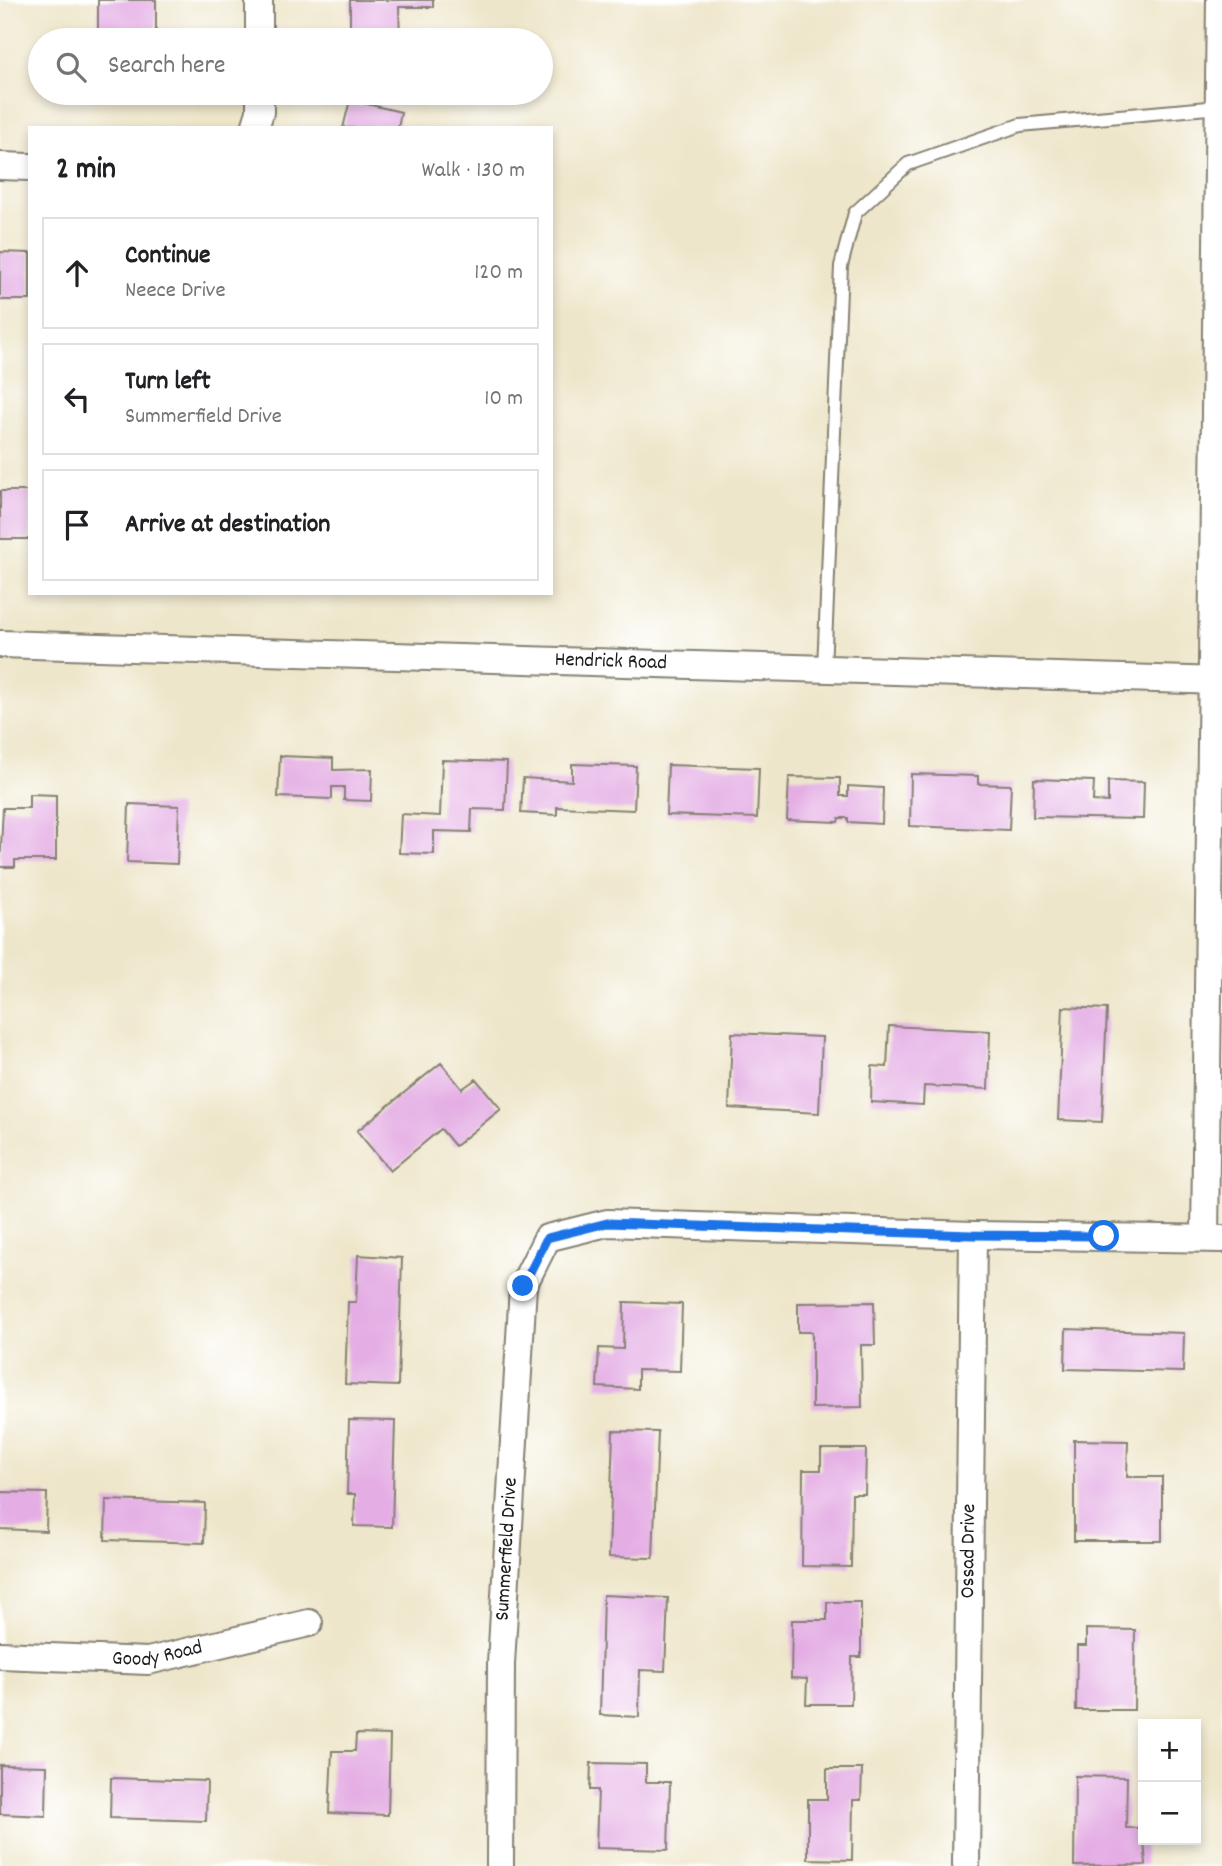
<!DOCTYPE html>
<meta charset="utf-8">
<style>
:root{--surface:#fff;--page:#f6f6f6;--text:#202124;--muted:#757577;--line:#e0e0e0}
body{margin:0;font-family:Dekko,sans-serif;background:var(--page);color:var(--text)}
.controls{position:absolute;right:21px;bottom:21px;display:grid;overflow:hidden;border-radius:0px;box-shadow:0 4px 10px #0003}
.controls button{width:63px;height:63px;display:grid;place-items:center;padding:0;border:0;border-bottom:2px solid var(--line);background:var(--surface);color:var(--text);font:35px sans-serif}
.stop{position:absolute;width:21px;height:21px;margin:-16px;border:5px solid #1a73e8;border-radius:50%;background:#fff}
.stop.end{background:#1a73e8;border-color:#fff;box-shadow:0 2px 7px #0008}
.list{margin:0;padding:0;list-style:none}
h2{display:flex;justify-content:space-between;align-items:center;height:91px;margin:0;padding:0 28px;font-size:30px}
h2 small{font-size:23px;font-weight:400;color:var(--muted)}
.list li{display:grid;grid-template-columns:46px 1fr auto;gap:21px;align-items:center;box-sizing:border-box;height:112px;margin:0 14px 14px;padding:0 14px;border:2px solid var(--line);border-radius:0px}
.list b{display:block;font-size:26px;white-space:nowrap}
.list p{margin:0;font-size:23px;white-space:nowrap;color:var(--muted)}
.list em{font-size:23px;font-style:normal;color:var(--muted)}
.icon{flex:none;width:38px;height:38px;fill:none;stroke:currentColor;stroke-width:2;stroke-linecap:round;stroke-linejoin:round}
.map{position:relative;flex:none;width:1222px;height:1866px;overflow:hidden}
.search{position:absolute;background:var(--surface);box-shadow:0 4px 10px #0003;left:28px;top:28px;width:525px;height:77px;display:flex;align-items:center;gap:18px;box-sizing:border-box;padding:0 24px;border-radius:38px;color:var(--muted);font-size:26px}
.panel{position:absolute;background:var(--surface);box-shadow:0 4px 10px #0003;left:28px;top:126px;width:525px;height:469px;border-radius:0px}
.map>svg:first-child{display:block}
.building{fill:#e4aee4}
.lines{fill:none;stroke-linecap:round;stroke-linejoin:round}
.service-casing{stroke:#858173;stroke-width:16}
.minor-casing{stroke:#858173;stroke-width:30}
.service{stroke:#fff;stroke-width:12}
.minor{stroke:#fff;stroke-width:26}
.route{stroke:#1a73e8;stroke-width:9}
.labels{text-anchor:middle;dominant-baseline:central;stroke-width:7;stroke-linejoin:round;paint-order:stroke}
.street-label{font-size:21px;fill:#1c1c1c;stroke:#fff}
</style>
<div class="map">
<svg width="1222" height="1866" viewBox="0 0 1222 1866">
<rect width="100%" height="100%" fill="#fff"/>
<filter id="ink" filterUnits="userSpaceOnUse"><feTurbulence type="fractalNoise" baseFrequency=".0143" numOctaves="2"/><feDisplacementMap in="SourceGraphic" scale="14" xChannelSelector="R" yChannelSelector="G"/><feConvolveMatrix kernelMatrix="1 2 1 2 8 2 1 2 1" color-interpolation-filters="sRGB"/></filter>
<filter id="wash" filterUnits="userSpaceOnUse"><feTurbulence type="fractalNoise" baseFrequency=".00686" numOctaves="4" result="noise"/><feDisplacementMap in="SourceGraphic" scale="28" xChannelSelector="R" yChannelSelector="G"/><feGaussianBlur stdDeviation="1.57" result="paint"/><feColorMatrix in="noise" values="0 0 0 0 0 0 0 0 0 0 0 0 0 0 0 0 0 1.4 0 .05"/><feComposite in="paint" operator="in"/></filter>
<g filter="url(#wash)">
<rect width="100%" height="100%" fill="#eee6ca"/>
<g id="blocks">
<path class="building" d="M98 0H156V40H98Z
M350 0H433V7H399L400 40H350Z
M350 100 401 112 398 128H343Z
M0 252 30 253V300H0Z
M0 491H30V539H0Z
M280 756 333 758V770L372 769 371 801 344 800V787H332V799L278 797Z
M442 760 507 762 505 810 472 809 471 832 434 831V854L399 853 401 814 440 816Z
M572 764 636 766 634 810 557 807V815L521 813 523 778 572 781Z
M668 765 759 768 757 818 666 815Z
M911 774 978 776V784L1011 785 1009 830 910 826Z
M789 777 840 778V796H848V786L883 788 882 824 848 822V818H839L838 822 787 820Z
M1034 779 1094 781 1093 801 1108 802V781L1144 782 1143 819 1033 817Z
M29 794 56 795V860H15V867H0L3 808H29Z
M129 804 179 806 177 864 127 862Z
M1063 1007 1107 1009 1102 1122 1058 1120Z
M889 1026 990 1031 988 1089 924 1086 923 1105 871 1102 872 1066 887 1067Z
M732 1033 822 1037 819 1113 729 1108Z
M441 1063 462 1089 476 1079 501 1109 455 1146 441 1129 390 1171 357 1131Z
M358 1255 402 1258 398 1386 345 1384 348 1302H356Z
M624 1302 682 1304 680 1371 638 1370V1389L597 1387 599 1348 623 1349Z
M874 1302 875 1345H861L862 1407 812 1408V1332H798V1303Z
M1066 1329 1184 1333 1183 1372 1065 1369Z
M349 1420 395 1421 392 1527 354 1526 355 1494H347Z
M613 1431 658 1432 653 1558 609 1557Z
M1074 1440 1128 1441 1127 1477H1162V1541H1074Z
M821 1449H866L865 1494H852L851 1567 802 1566 803 1470H821Z
M0 1492 47 1493 46 1531 0 1529Z
M106 1500 205 1503 204 1543 105 1540Z
M603 1595 668 1598 665 1671 640 1670 639 1717 600 1715Z
M827 1602H861V1657H852L851 1704H806L807 1679 791 1678 792 1620H827Z
M1086 1629 1135 1630 1134 1710H1076L1077 1646H1086Z
M356 1734 390 1735 388 1815 329 1813 332 1751H355Z
M591 1763 646 1764V1782H670L668 1850 596 1848 598 1790H590Z
M0 1765 47 1766 46 1816 0 1814Z
M827 1769H862L861 1800H853L852 1860 808 1859V1799H827Z
M1075 1776 1127 1777 1126 1828H1143L1146 1865 1074 1866Z
M111 1778 207 1781 206 1821 110 1818Z"/>
</g>
</g>
<g filter="url(#ink)">
<use href="#blocks" fill-opacity="0" stroke="#858173" stroke-width="2"/>
<g class="lines">
<defs>
<path id="service" d="M824 669 841 266 855 213 908 164 1020 125 1219 107"/>
<g id="minor">
<path d="M259 0V40"/>
<path d="M255 128 260 112V93"/>
<path d="M0 166 30 167"/>
<path id="s1" d="M0 644 1222 681"/>
<path d="M1205 1238 1220 0"/>
<path id="s2" d="M0 1655 148 1661 309 1623"/>
<path id="s3" d="M500 1866 501 1664 523 1286 547 1238 607 1223 973 1235 1222 1239"/>
<path id="s4" d="M966 1866 973 1235"/>
</g>
</defs>
<use href="#service" class="service-casing"/>
<use href="#minor" class="minor-casing"/>
<use href="#service" class="service"/>
<use href="#minor" class="minor"/>
</g>
</g>
<g class="lines" filter="url(#ink)">
<path class="route" d="M523 1286 547 1238 607 1223 972 1235 1104 1236"/>
</g>
<g class="labels">
<g class="street-label">
<text stroke="none"><textPath href="#s1" startOffset="611">Hendrick Road</textPath></text>
<text stroke="none"><textPath href="#s3" startOffset="317">Summerfield Drive</textPath></text>
<text stroke="none"><textPath href="#s4" startOffset="315">Ossad Drive</textPath></text>
<text stroke="none"><textPath href="#s2" startOffset="158">Goody Road</textPath></text>
</g>
</g>
</svg>
<div class="controls">
<button>+</button>
<button>−</button>
</div>
<div class="stop" style="left:1104px;top:1236px"></div>
<div class="stop end" style="left:523px;top:1286px"></div>
<div class="search"><svg class="icon" aria-label="search" viewBox="0 0 24 24"><circle cx="10" cy="10" r="6"/><path d="M15 15l6 6"/></svg>Search here</div>
<section class="panel">
<h2>2 min<small>Walk · 130 m</small></h2>
<ul class="list">
<li><svg class="icon" aria-label="ahead" viewBox="0 0 24 24"><path d="M12 20V5M6 11l6-6 6 6"/></svg><div><b>Continue</b><p>Neece Drive</p></div><em>120 m</em></li>
<li><svg class="icon" aria-label="left" viewBox="0 0 24 24"><path d="M17 20v-9H6M10 6l-5 5 5 5"/></svg><div><b>Turn left</b><p>Summerfield Drive</p></div><em>10 m</em></li>
<li><svg class="icon" aria-label="arrive" viewBox="0 0 24 24"><path d="M6 21V4h12l-3 4 3 4H6"/></svg><div><b>Arrive at destination</b></div></li>
</ul>
</section>
</div>
